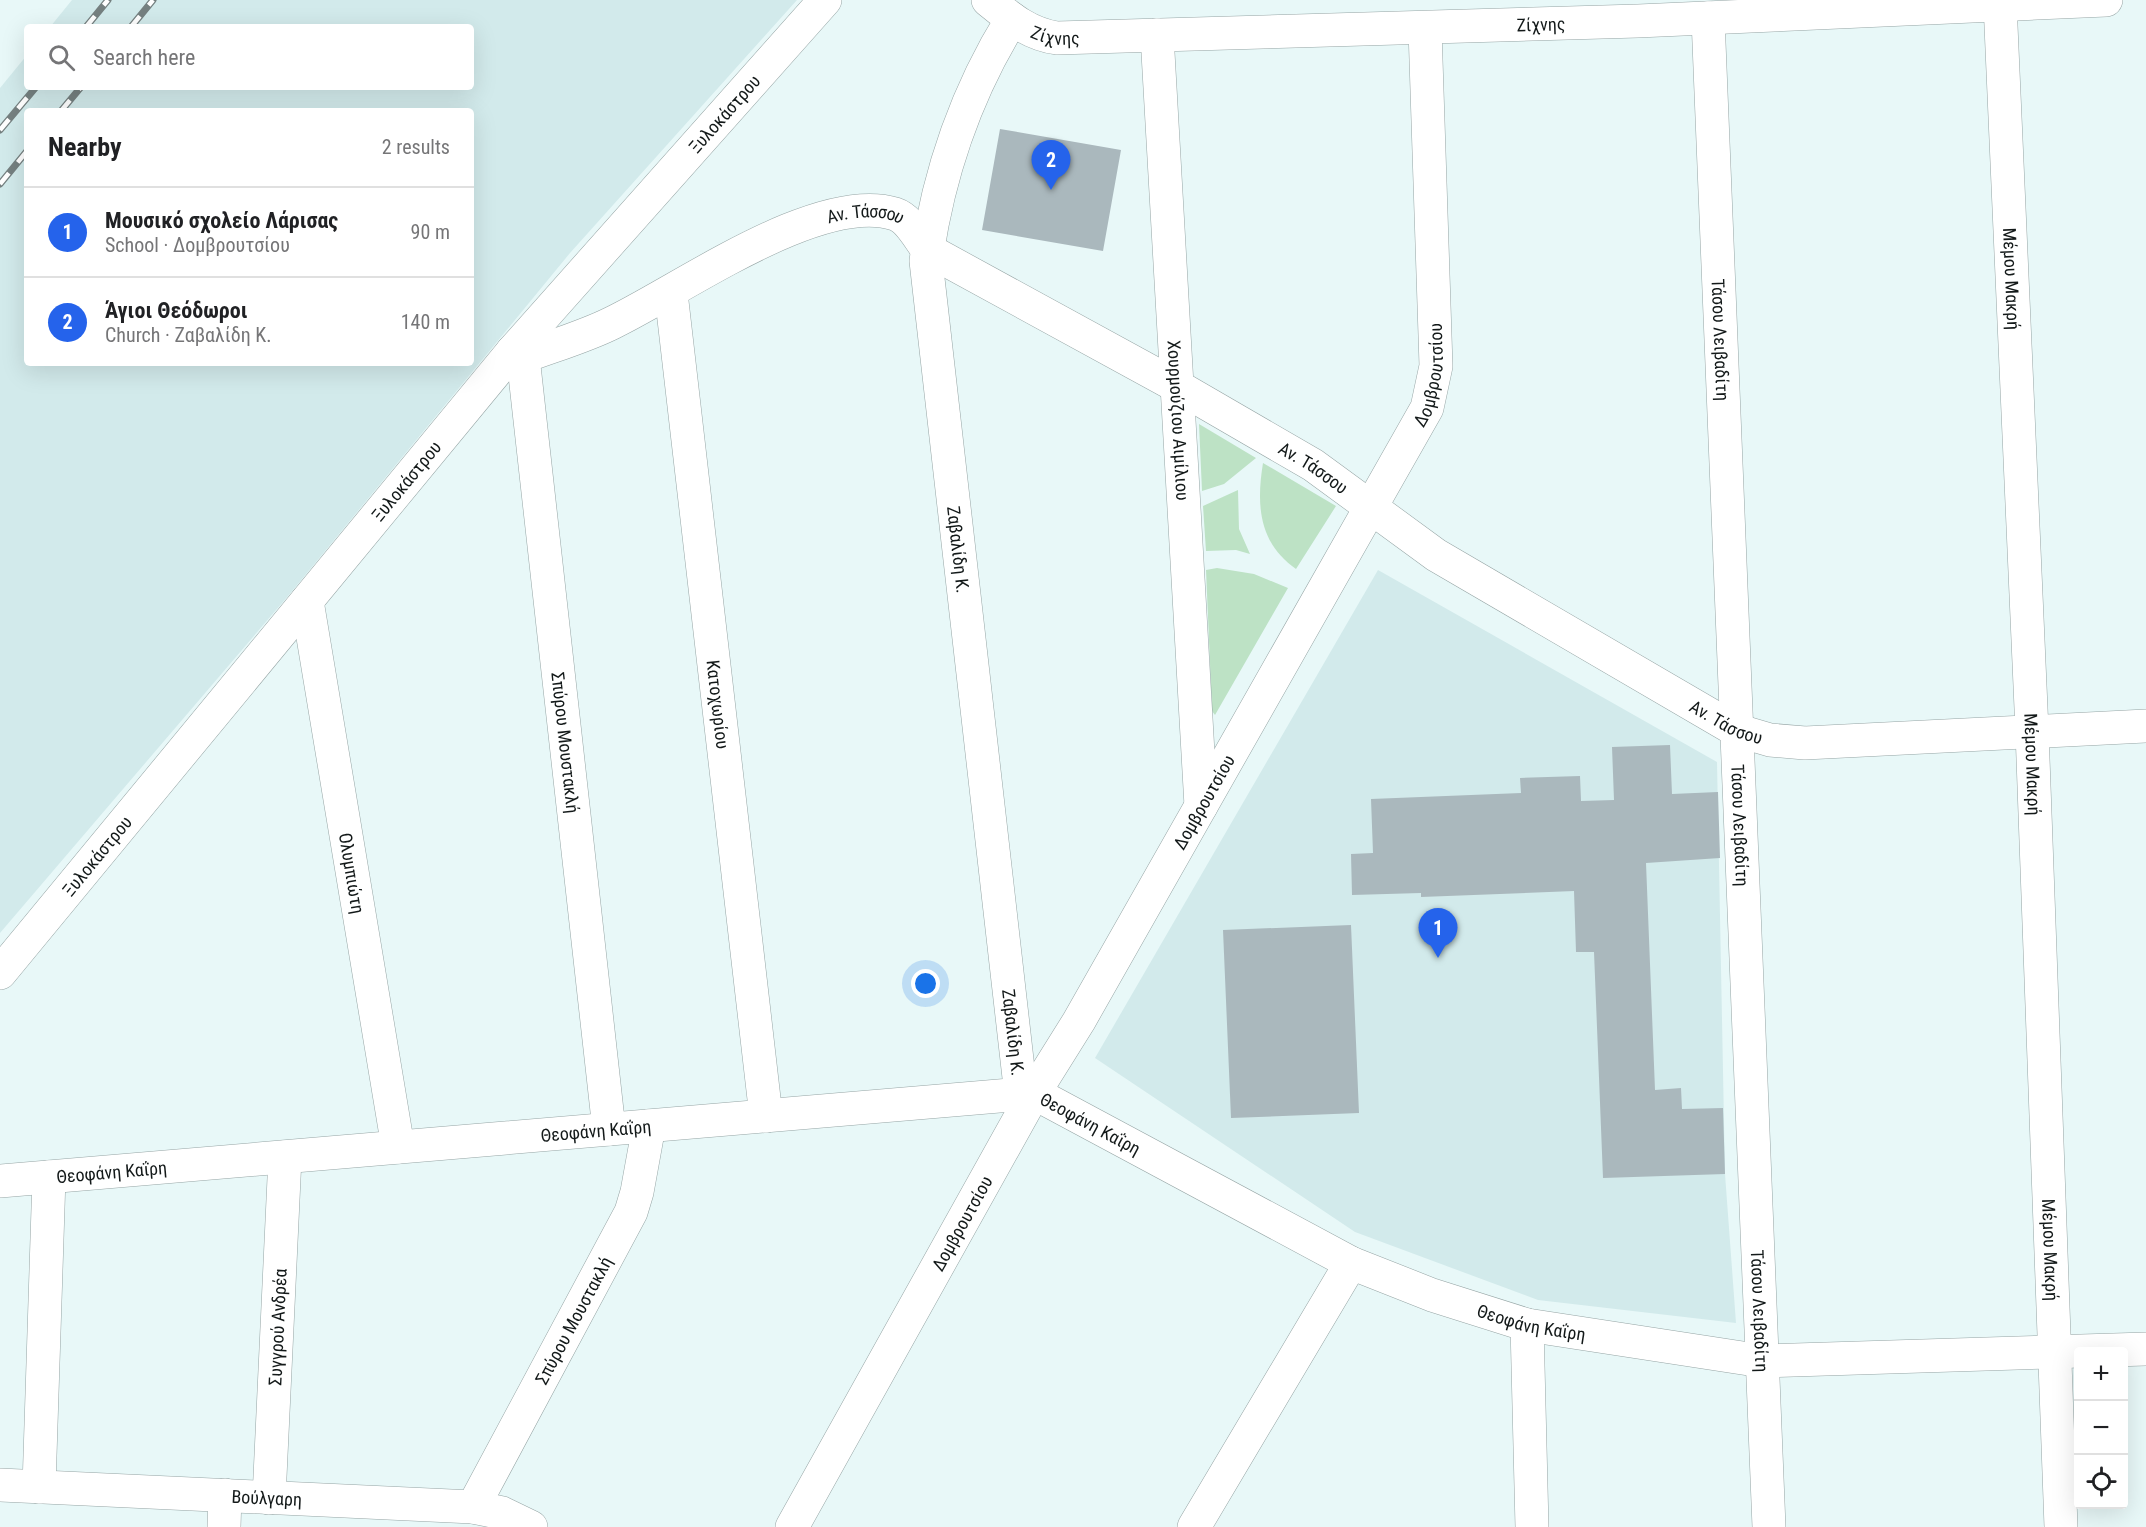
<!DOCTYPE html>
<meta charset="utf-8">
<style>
:root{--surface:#fff;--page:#f6f6f6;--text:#202124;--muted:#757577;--line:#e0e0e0;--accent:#2563eb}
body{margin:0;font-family:"Roboto Condensed",sans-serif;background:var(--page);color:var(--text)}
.controls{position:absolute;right:18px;bottom:18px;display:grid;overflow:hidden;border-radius:6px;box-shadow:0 6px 24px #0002}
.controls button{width:54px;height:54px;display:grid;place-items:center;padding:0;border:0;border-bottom:2px solid var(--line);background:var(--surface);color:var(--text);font:30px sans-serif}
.you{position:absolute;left:926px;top:984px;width:21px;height:21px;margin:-15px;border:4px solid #fff;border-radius:50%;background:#1a73e8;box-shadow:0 0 0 9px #1a73e833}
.badge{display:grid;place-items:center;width:39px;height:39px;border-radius:50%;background:var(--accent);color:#fff;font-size:20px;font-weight:700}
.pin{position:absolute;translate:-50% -50px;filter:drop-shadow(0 2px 3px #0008)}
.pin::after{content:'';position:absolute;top:32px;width:21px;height:18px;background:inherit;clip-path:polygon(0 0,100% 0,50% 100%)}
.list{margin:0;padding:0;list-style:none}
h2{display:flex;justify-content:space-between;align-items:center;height:78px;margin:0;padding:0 24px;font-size:26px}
h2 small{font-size:20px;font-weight:400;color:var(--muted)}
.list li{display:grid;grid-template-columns:39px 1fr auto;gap:18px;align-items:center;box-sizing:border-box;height:90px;padding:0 24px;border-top:2px solid var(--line)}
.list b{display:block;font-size:22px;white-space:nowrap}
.list p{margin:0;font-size:20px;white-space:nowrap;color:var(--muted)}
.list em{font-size:20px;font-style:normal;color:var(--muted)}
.icon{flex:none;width:33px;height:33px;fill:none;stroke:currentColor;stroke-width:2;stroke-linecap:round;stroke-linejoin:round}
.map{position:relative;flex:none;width:2146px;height:1527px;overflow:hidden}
.search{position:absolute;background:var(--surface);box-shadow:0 6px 24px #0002;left:24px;top:24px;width:450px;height:66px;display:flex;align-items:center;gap:15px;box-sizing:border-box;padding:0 21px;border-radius:6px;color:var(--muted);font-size:22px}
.panel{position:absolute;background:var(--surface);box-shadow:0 6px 24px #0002;left:24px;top:108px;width:450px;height:258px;border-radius:6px}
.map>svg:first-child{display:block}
.built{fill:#d2eaeb;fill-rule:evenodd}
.green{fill:#bde2c5}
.building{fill:#aab8bd}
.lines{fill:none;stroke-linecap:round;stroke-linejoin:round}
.minor-casing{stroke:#96a5a5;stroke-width:34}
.tertiary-casing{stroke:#96a5a5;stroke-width:34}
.minor{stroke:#fff;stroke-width:33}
.tertiary{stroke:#fff;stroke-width:33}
.rail-casing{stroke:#758080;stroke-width:7}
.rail{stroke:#fff;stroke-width:4.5;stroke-dasharray:14;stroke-linecap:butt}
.labels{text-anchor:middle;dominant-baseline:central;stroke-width:5;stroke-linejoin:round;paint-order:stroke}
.street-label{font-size:18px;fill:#131919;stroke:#fff}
</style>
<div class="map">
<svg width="2146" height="1527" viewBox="0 0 2146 1527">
<rect width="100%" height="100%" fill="#e8f8f8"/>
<path class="built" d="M72 0H797L570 253 288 596 0 933V88L27 55V87H471V27H50ZM27 111H471V363H27Z
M1378 570 1717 762 1725 1174 1736 1323 1538 1300 1355 1232 1095 1058Z"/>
<path class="green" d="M1199 424 1256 458 1224 484 1202 491Z
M1263 463 1336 506 1296 569C1259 543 1256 506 1263 463Z
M1238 490 1239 529 1250 554 1236 550 1206 551 1203 506Z
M1217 568 1254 574 1288 588 1215 715 1212 711 1206 570Z"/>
<path class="building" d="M1000 129 1121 150 1103 251 982 230Z
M1670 745 1672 794 1718 792 1720 858 1646 863 1655 1090 1681 1088 1682 1109 1723 1108 1725 1174 1603 1178 1594 952H1576L1574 891 1421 897V893L1352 895 1351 854 1373 853 1371 799 1521 793 1520 778 1580 776 1581 801 1614 800 1612 747Z
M1351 925 1359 1113 1231 1118 1223 930Z"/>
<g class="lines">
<defs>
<g id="minor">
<path id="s1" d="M988 0C1010 18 1029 34 1057 38L1638 21 2106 0"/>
<path id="s2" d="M2000 3 2032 731 2061 1527"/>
<path id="s3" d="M1708 18 1769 1527"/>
<path id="s4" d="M1012 19C966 93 938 175 926 261L1021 1095"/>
<path id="s5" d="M1157 35 1201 806"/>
<path id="s6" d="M671 293 766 1116"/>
<path id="s7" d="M512 352 523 357C552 346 584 337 612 323 681 290 819 190 895 214 910 219 918 238 928 250L1175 385 1313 465 1436 555 1736 730 1770 740 1805 743 2146 726"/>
<path id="s8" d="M523 357 609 1129"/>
<path id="s9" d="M307 601 398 1147"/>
<path id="s10" d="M0 1181 1034 1093 1351 1263 1432 1295 1527 1325 1762 1361 2146 1349"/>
<path d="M1527 1325 1532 1527"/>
<path id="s11" d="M0 1485 473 1507 502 1513 531 1527"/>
<path d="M39 1487 49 1177"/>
<path id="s12" d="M269 1498 285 1157"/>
<path id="s13" d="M473 1507 631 1212 637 1192 649 1126"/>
<path d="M224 1527 225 1495"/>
<path id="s14" d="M792 1527 1034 1093 1079 1021 1427 408 1436 366 1425 29"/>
<path d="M1194 1527 1351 1263"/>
</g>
<g id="tertiary">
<path id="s15" d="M0 973 512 352 825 0"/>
</g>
</defs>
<use href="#minor" class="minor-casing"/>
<use href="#tertiary" class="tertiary-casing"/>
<use href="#minor" class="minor"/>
<use href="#tertiary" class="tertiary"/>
<defs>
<path id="rail" d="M86 27 108 0
M131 27 153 0
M61 111 81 87
M0 130 36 87
M0 184 27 151"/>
</defs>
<use href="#rail" class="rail-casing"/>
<use href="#rail" class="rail"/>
</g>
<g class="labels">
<g class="street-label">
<text stroke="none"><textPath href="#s1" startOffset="564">Ζίχνης</textPath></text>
<text stroke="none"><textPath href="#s1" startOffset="78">Ζίχνης</textPath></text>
<text stroke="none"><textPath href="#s15" startOffset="1124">Ξυλοκάστρου</textPath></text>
<text stroke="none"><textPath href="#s7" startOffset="387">Αν. Τάσσου</textPath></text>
<text stroke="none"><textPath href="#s2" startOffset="276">Μέμου Μακρή</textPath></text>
<text stroke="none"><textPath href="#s3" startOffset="322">Τάσου Λειβαδίτη</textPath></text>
<text stroke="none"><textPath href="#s14" startOffset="1320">Δομβρουτσίου</textPath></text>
<text stroke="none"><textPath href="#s5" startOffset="386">Χουρμούζιου Αιμίλιου</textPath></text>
<text stroke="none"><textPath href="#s7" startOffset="909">Αν. Τάσσου</textPath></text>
<text stroke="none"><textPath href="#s15" startOffset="638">Ξυλοκάστρου</textPath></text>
<text stroke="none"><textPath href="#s4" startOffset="549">Ζαβαλίδη Κ.</textPath></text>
<text stroke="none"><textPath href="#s6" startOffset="414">Κατοχωρίου</textPath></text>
<text stroke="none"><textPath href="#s7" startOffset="1395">Αν. Τάσσου</textPath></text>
<text stroke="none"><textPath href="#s8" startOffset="388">Σπύρου Μουστακλή</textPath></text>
<text stroke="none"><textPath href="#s2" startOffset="762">Μέμου Μακρή</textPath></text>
<text stroke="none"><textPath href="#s14" startOffset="834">Δομβρουτσίου</textPath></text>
<text stroke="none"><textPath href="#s3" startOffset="808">Τάσου Λειβαδίτη</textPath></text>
<text stroke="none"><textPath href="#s15" startOffset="152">Ξυλοκάστρου</textPath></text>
<text stroke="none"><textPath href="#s9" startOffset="276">Ολυμπιώτη</textPath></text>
<text stroke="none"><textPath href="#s4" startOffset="1035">Ζαβαλίδη Κ.</textPath></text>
<text stroke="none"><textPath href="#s10" startOffset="1102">Θεοφάνη Καΐρη</textPath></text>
<text stroke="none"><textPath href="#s10" startOffset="598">Θεοφάνη Καΐρη</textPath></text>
<text stroke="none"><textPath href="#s10" startOffset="112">Θεοφάνη Καΐρη</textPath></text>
<text stroke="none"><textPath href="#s14" startOffset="348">Δομβρουτσίου</textPath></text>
<text stroke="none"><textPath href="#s2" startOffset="1248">Μέμου Μακρή</textPath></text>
<text stroke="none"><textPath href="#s3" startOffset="1294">Τάσου Λειβαδίτη</textPath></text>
<text stroke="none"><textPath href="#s13" startOffset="212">Σπύρου Μουστακλή</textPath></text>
<text stroke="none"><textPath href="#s10" startOffset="1588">Θεοφάνη Καΐρη</textPath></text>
<text stroke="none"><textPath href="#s12" startOffset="171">Συγγρού Ανδρέα</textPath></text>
<text stroke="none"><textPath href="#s11" startOffset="267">Βούλγαρη</textPath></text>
</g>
</g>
</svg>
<div class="controls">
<button>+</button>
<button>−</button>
<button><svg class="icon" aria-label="locate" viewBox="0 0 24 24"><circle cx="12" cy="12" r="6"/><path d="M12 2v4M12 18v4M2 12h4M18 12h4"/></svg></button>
</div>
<div class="you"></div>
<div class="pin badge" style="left:1438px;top:958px">1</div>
<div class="pin badge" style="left:1051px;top:190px">2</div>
<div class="search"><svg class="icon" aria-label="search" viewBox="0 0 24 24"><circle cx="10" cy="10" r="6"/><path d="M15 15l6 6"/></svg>Search here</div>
<section class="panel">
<h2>Nearby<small>2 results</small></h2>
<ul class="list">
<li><span class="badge">1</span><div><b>Μουσικό σχολείο Λάρισας</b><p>School · Δομβρουτσίου</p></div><em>90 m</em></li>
<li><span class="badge">2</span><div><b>Άγιοι Θεόδωροι</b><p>Church · Ζαβαλίδη Κ.</p></div><em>140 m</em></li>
</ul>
</section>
</div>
